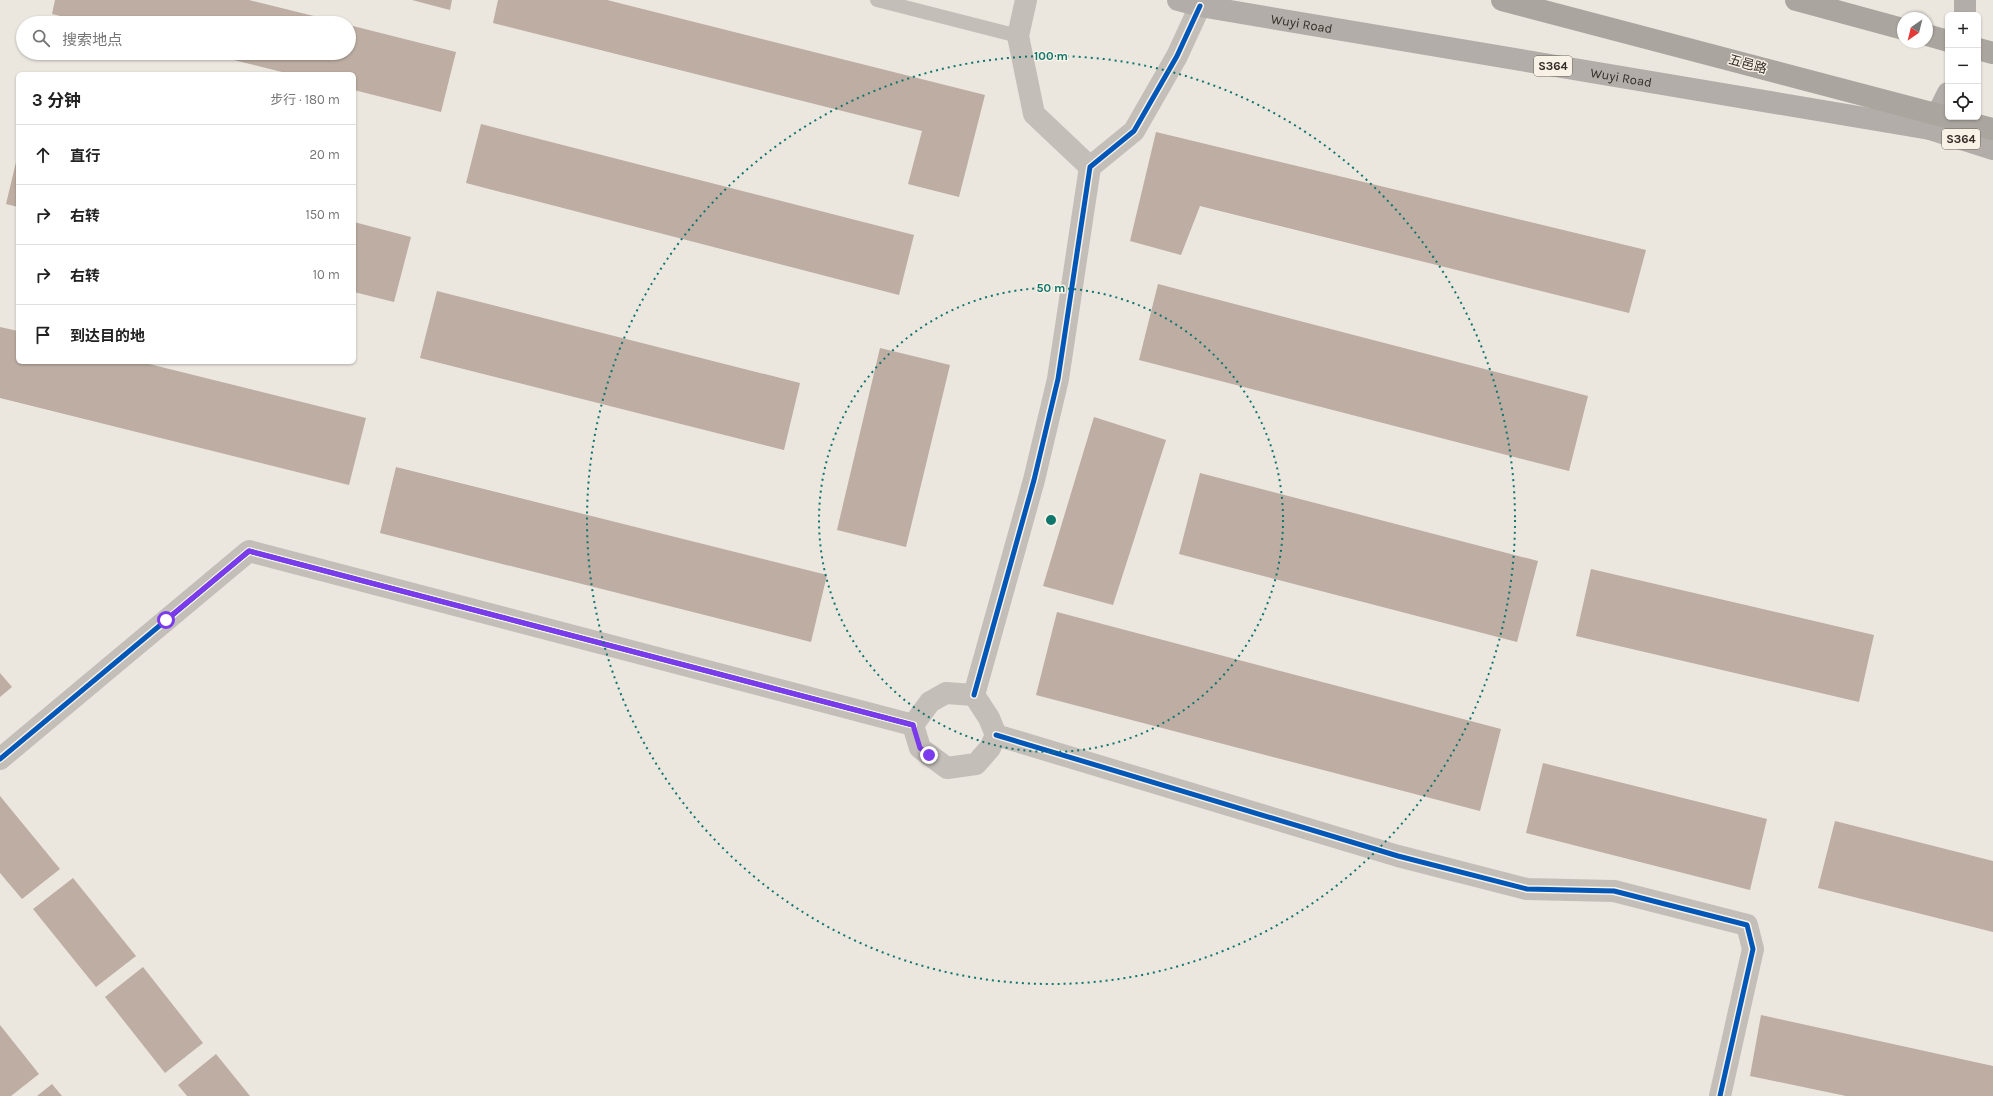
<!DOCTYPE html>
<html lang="zh">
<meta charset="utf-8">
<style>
:root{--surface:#fff;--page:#f6f6f6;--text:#222;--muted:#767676;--line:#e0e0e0}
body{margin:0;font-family:Karla,"Noto Sans SC",sans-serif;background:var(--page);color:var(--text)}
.controls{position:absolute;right:12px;top:12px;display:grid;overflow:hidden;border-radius:6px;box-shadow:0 1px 3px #0004}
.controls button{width:36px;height:36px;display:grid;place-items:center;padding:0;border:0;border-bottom:1px solid var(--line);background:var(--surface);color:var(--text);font:20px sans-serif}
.compass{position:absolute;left:1897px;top:12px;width:36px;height:36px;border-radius:50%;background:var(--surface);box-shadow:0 1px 3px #0004;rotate:215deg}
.stop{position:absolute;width:12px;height:12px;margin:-9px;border:3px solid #7c3aed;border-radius:50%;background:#fff}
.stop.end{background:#7c3aed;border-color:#fff;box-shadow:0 1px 4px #0008}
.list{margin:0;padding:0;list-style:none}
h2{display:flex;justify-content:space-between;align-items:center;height:52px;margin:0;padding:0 16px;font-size:17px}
h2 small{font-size:13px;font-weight:400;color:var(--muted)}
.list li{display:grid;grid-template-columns:26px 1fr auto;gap:12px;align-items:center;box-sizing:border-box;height:60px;padding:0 16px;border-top:1px solid var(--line)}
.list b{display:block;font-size:15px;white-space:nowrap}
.list em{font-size:13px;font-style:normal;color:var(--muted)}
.icon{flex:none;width:22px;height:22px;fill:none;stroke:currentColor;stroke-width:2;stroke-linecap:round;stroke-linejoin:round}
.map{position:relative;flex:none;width:1993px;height:1096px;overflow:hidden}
.search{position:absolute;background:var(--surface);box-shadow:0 1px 3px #0004;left:16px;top:16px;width:340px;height:44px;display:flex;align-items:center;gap:10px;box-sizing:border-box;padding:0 14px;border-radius:22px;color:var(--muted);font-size:15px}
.panel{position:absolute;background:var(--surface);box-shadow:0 1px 3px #0004;left:16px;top:72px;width:340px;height:292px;border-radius:6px}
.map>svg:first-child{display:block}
.building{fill:#bdada2}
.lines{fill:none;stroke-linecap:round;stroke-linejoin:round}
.lane{stroke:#c4beb8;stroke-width:14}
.street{stroke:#c4beb8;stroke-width:22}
.primary{stroke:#b2ada8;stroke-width:22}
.highway{stroke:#aaa59e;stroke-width:22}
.highway-bridge{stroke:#aaa59e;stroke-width:22}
.cycleway-casing{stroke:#f8f1e6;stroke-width:8}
.cycleway{stroke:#0057b8;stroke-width:5}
.route{stroke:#7c3aed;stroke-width:5}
.ring{fill:none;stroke:#0f766e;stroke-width:2;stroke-dasharray:2 4}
.labels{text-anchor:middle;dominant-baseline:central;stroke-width:3;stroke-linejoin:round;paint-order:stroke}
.shield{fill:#f8f1e6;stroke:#6f6760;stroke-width:1}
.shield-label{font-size:12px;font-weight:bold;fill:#342c27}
.street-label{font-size:13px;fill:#342c27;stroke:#f8f1e6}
.centre{fill:#0f766e;stroke:#f8f1e6;stroke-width:2}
.ring-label{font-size:12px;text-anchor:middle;font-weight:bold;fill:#0f766e;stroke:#f8f1e6;stroke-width:3;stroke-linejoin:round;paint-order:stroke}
</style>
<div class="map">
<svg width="1993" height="1096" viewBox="0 0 1993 1096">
<rect width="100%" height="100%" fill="#ebe7df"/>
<path class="building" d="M55 0H249L338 22 89 23 52 14Z
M412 0H452L450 10Z
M498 0H607L985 95 959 197 908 184 922 131 493 23Z
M349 25 456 52 441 112 354 90V74H290L209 54 349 53Z
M481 124 914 235 899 295 466 183Z
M1156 132 1646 250 1629 313 1200 206 1181 255 1130 241Z
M17 158H18V207L6 204Z
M354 222 411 237 394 302 354 292Z
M1158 284 1588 396 1569 471 1139 360Z
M437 291 800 383 784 450 420 358Z
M0 327 18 331V362H141L366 418 349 485 0 398Z
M880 348 950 365 906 547 837 530Z
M1094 417 1166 440 1113 605 1043 586Z
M396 467 827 575 811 642 380 533Z
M1200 473 1538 561 1517 642 1179 554Z
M1591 569 1874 635 1859 702 1576 636Z
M1057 612 1501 729 1480 811 1036 695Z
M0 673 12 687 0 697Z
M1543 763 1767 819 1750 890 1526 833Z
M0 796 60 869 22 899 0 873Z
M1835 821 1993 861V932L1818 888Z
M73 878 136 956 96 987 33 909Z
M143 967 203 1043 165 1073 105 997Z
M1761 1015 1993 1066V1096H1846L1750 1076Z
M0 1025 39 1074 11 1096H0Z
M216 1054 250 1096H187L178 1085Z
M52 1084 62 1096H37Z"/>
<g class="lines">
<path class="lane" d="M877 0 1018 36"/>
<path class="street" d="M1026 0 1018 36 1034 114 1090 167
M946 693 974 695 989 718 996 735 990 748 976 764 947 768 920 748 913 725 930 702Z
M974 695 1034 480 1058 379 1090 167 1134 131 1177 56 1200 6
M996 735 1398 856 1527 889 1614 891 1747 925 1753 949 1720 1096
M0 759 249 551 913 725"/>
<g class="primary">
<path id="s1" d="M1178 0 1200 6 1930 129 1993 149"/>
<path d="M1965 0V15"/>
<path d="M1930 129 1948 93"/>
</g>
<path class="highway" d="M1796 0 1903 29
M1927 35 1948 41
M1978 49 1993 53"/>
<path class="highway-bridge" d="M1502 0 1993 129"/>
<defs>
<path id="cycleway" d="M974 695 1034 480 1058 379 1090 167 1134 131 1177 56 1200 6
M996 735 1398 856 1527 889 1614 891 1747 925 1753 949 1720 1096
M0 759 249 551 913 725"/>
</defs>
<use href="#cycleway" class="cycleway-casing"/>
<use href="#cycleway" class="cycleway"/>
</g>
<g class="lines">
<path class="route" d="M166 620 249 551 913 725 920 748 929 755"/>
</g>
<g class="ring">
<circle cx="1051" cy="520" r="232"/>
<circle cx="1051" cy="520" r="464"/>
</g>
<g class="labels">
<g class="shield">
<rect x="1534" y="56" width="38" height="20" rx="3"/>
<rect x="1942" y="129" width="38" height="20" rx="3"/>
</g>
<g class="shield-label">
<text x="1553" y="66">S364</text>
<text x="1961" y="139">S364</text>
</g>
<g class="street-label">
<text stroke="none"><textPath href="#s1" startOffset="126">Wuyi Road</textPath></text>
<text transform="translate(1748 64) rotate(15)">五邑路</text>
<text stroke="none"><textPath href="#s1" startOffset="450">Wuyi Road</textPath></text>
</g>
</g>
<circle cx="1051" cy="520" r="6" class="centre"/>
<g class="ring-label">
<text x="1051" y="60">100 m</text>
<text x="1051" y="292">50 m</text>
</g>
</svg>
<div class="controls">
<button>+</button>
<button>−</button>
<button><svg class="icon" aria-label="locate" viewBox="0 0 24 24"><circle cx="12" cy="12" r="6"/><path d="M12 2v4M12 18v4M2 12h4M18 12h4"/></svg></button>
</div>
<svg class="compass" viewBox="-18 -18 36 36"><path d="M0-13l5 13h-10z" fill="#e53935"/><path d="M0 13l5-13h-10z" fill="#767676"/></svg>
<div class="stop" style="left:166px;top:620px"></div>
<div class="stop end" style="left:929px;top:755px"></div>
<div class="search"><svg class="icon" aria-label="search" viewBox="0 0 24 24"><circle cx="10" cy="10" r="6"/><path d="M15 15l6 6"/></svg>搜索地点</div>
<section class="panel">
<h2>3 分钟<small>步行 · 180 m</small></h2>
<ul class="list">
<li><svg class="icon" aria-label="ahead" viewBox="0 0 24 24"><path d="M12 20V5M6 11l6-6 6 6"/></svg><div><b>直行</b></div><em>20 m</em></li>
<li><svg class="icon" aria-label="right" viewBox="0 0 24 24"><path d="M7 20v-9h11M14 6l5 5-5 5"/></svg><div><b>右转</b></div><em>150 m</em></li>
<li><svg class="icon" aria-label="right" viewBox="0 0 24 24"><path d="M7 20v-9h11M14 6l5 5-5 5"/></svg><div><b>右转</b></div><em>10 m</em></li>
<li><svg class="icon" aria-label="arrive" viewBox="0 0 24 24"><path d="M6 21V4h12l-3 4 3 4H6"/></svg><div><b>到达目的地</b></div></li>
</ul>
</section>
</div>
